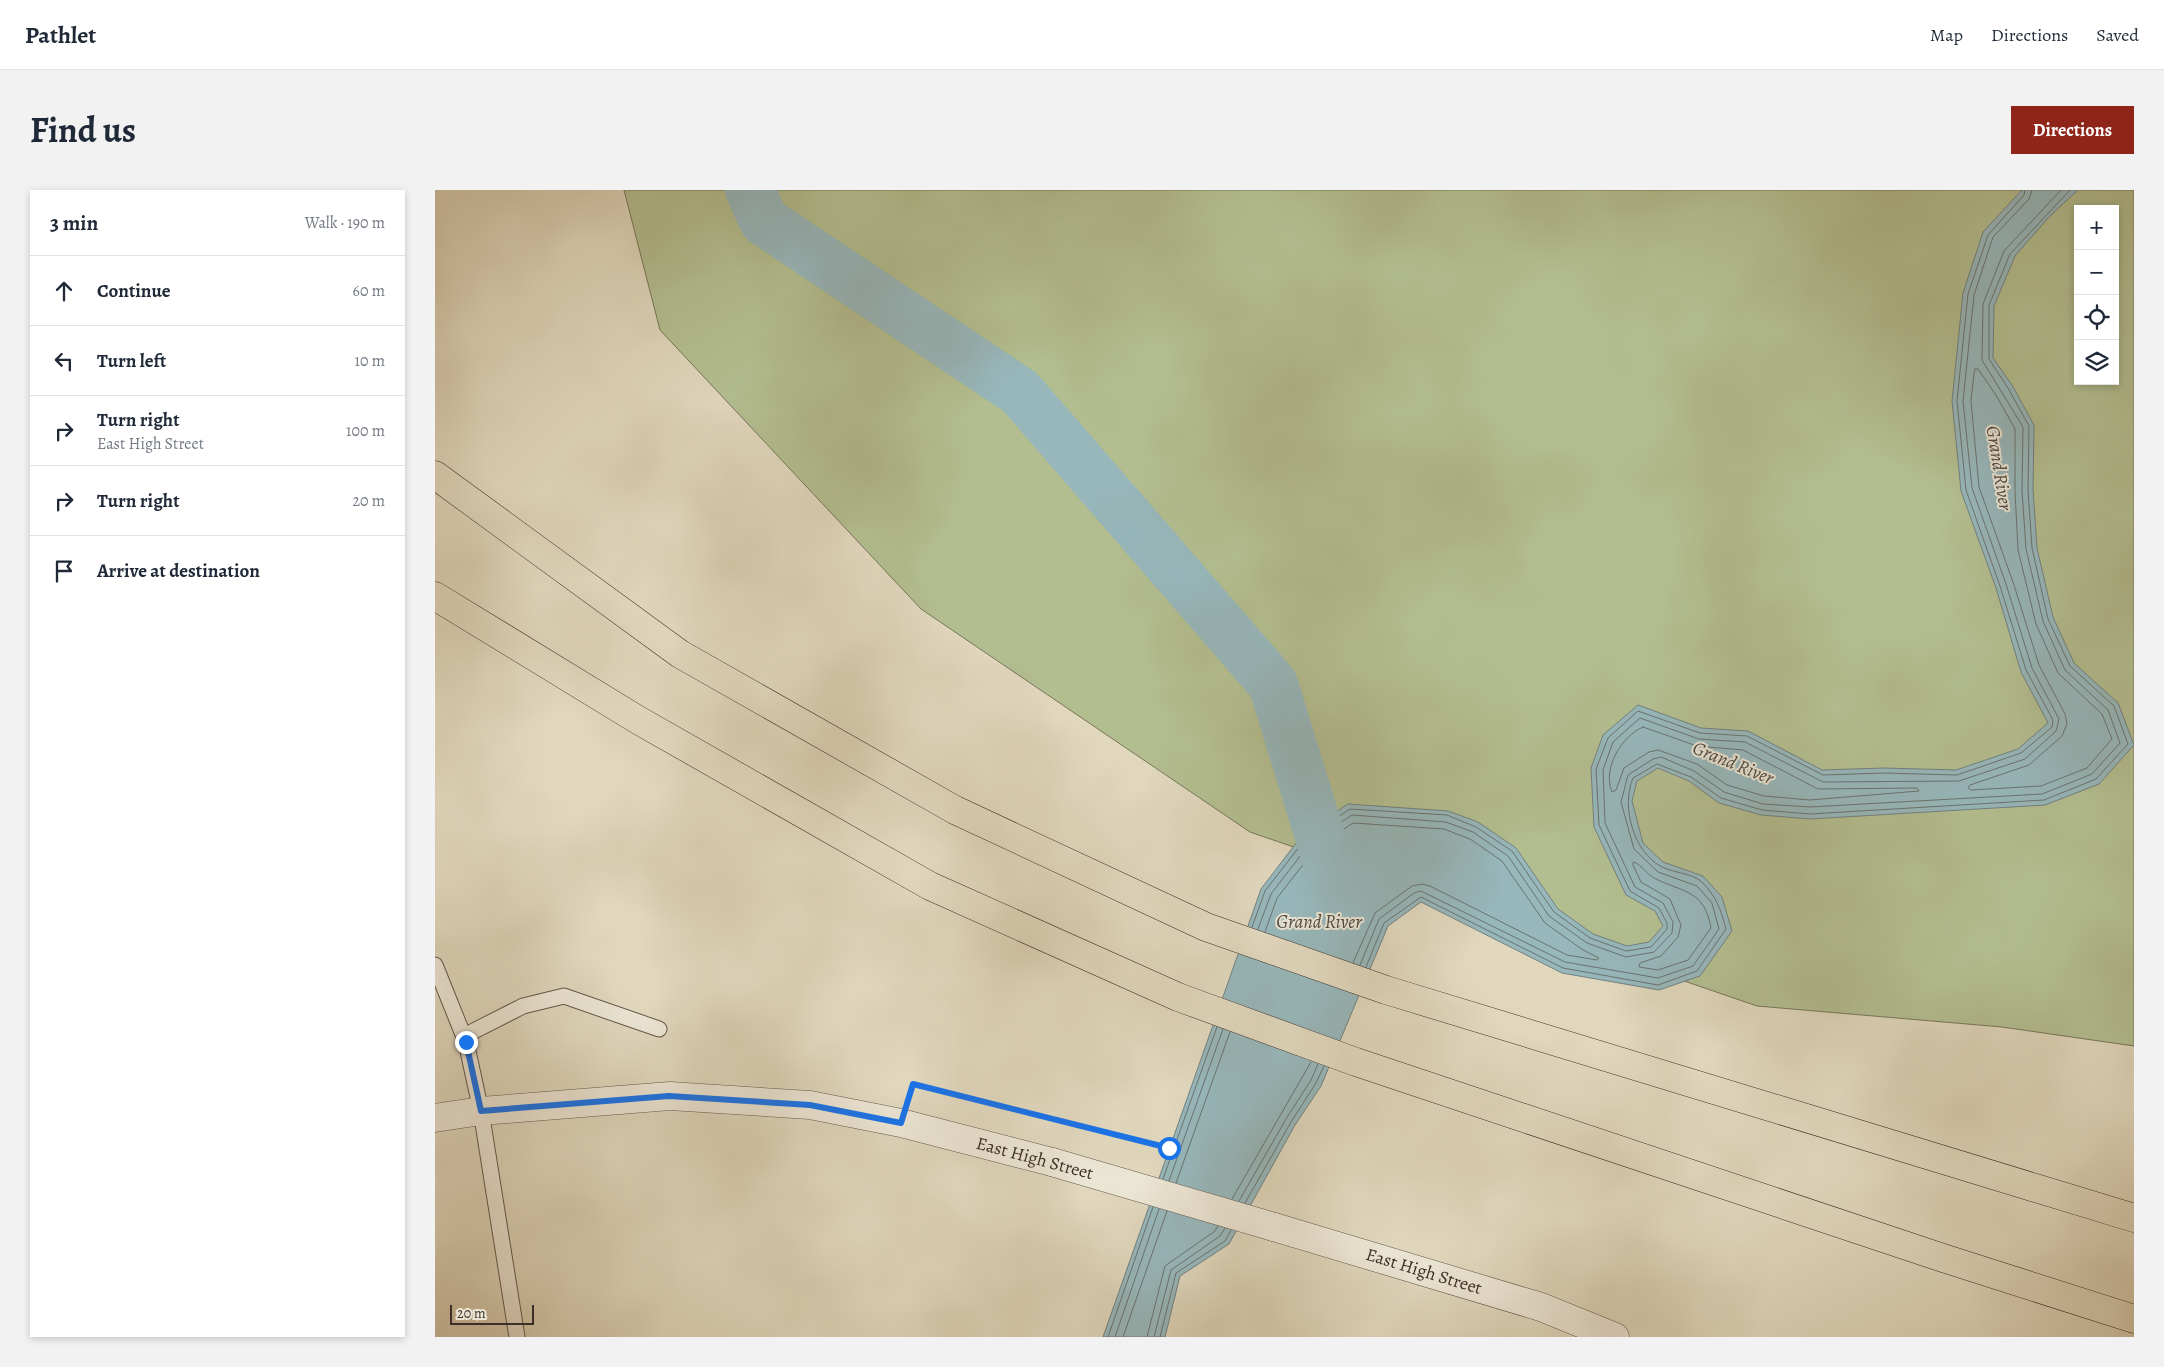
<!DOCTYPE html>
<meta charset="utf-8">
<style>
:root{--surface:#fff;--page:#f2f2f3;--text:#1f2937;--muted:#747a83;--line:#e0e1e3;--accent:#8f2418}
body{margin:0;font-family:Alegreya,serif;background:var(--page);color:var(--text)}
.controls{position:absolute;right:15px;top:15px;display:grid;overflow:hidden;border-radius:0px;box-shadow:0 2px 8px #0003}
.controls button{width:45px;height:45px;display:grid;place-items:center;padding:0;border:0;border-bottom:1px solid var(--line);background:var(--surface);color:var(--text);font:25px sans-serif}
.scale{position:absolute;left:15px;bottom:12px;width:84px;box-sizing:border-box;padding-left:5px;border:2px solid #3b2f27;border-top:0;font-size:14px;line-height:18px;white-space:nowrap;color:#3b2f27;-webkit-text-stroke:4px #ebe5d4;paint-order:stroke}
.stop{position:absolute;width:15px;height:15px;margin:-11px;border:4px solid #1a73e8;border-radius:50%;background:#fff}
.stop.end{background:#1a73e8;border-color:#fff;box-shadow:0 1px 5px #0008}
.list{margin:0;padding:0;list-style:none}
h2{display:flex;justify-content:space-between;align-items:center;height:65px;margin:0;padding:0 20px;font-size:21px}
h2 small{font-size:16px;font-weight:400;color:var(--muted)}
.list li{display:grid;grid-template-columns:32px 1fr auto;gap:15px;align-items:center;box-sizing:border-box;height:70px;padding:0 20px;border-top:1px solid var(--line)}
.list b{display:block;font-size:19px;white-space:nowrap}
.list p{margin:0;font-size:16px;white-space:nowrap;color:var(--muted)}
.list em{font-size:16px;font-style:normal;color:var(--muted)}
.icon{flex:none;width:28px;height:28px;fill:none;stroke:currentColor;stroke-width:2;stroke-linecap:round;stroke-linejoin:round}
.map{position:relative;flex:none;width:1699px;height:1147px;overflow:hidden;border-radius:0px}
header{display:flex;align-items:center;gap:30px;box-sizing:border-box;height:70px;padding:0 25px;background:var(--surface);border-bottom:1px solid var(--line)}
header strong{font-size:24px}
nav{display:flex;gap:28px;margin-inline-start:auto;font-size:18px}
.intro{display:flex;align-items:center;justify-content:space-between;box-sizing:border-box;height:120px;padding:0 30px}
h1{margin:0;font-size:35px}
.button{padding:12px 22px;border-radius:0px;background:var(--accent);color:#fff;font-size:18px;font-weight:700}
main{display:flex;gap:30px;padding:0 30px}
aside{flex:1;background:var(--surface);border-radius:0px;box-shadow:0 2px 8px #0003}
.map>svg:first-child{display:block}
.green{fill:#b3be90;stroke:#77765c;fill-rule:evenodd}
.water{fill:#97b7bb;stroke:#728180}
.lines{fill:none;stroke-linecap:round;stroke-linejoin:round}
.shore{stroke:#697371;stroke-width:1}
.river{stroke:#97b7bb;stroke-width:50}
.service-casing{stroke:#64594c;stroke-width:17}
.minor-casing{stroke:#64594c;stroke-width:29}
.tertiary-casing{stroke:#64594c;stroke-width:29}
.motorway-casing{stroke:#3b2f27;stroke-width:29}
.path{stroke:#3b2f27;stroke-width:3;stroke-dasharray:4 2.5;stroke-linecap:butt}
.service{stroke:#ebe5d4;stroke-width:15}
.minor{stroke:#ebe5d4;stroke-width:28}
.tertiary{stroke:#ebe5d4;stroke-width:28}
.motorway{stroke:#e0d7bd;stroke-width:28}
.route{stroke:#1a73e8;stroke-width:6}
.labels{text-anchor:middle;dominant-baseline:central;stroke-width:4;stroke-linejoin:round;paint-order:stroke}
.street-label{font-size:18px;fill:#3b2f27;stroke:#ebe5d4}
.water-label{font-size:19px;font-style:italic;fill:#4d4a45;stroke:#ebe5d4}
</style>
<header>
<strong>Pathlet</strong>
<nav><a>Map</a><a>Directions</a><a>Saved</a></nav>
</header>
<div class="intro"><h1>Find us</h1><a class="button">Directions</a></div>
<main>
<aside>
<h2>3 min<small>Walk · 190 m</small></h2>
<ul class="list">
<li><svg class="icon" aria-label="ahead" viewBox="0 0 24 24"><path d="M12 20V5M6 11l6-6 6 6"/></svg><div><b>Continue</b></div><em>60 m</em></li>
<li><svg class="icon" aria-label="left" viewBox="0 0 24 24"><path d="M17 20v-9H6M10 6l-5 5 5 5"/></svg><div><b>Turn left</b></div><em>10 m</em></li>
<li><svg class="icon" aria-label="right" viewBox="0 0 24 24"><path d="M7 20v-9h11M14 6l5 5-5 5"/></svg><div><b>Turn right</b><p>East High Street</p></div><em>100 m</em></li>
<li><svg class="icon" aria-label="right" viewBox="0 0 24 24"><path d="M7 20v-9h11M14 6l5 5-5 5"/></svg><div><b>Turn right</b></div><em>20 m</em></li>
<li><svg class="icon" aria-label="arrive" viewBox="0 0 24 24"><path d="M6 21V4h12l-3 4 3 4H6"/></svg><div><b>Arrive at destination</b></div></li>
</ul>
</aside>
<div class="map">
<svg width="1699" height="1147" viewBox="0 0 1699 1147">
<rect width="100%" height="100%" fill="#e0d7bd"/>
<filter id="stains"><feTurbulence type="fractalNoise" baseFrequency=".004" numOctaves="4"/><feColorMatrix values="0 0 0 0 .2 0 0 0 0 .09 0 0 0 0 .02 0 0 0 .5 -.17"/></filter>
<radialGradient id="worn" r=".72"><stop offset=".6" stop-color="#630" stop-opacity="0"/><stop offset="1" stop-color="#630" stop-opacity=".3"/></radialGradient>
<path class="green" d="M189 0H1699V856L1567 837 1322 816 815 642 486 419 225 140ZM1643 19H1680V191H1643Z"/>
<path class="water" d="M1587 0H1643L1615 26 1580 66 1559 116 1558 168 1577 195 1599 235 1598 300 1602 358 1618 427 1639 473 1683 513 1699 555 1664 594 1610 615 1375 629 1326 625 1284 613 1254 591 1223 578 1202 591 1197 611 1208 653 1228 672 1268 686 1287 707 1297 741 1265 786 1224 800 1127 783 986 712 953 736 886 896 860 935 794 1054 745 1086 730 1147H668L826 699 868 644 913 614 1013 621 1043 632 1081 658 1123 719 1158 744 1192 756 1214 752 1228 736 1220 721 1191 705 1159 637 1156 578 1168 545 1203 515 1266 538 1313 541 1387 580 1449 578 1521 580 1583 559 1613 533 1586 482 1561 398 1526 301 1517 211 1528 103 1548 42Z"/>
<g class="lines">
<path class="shore" d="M1540 179H1543L1561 205 1580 239V301L1583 360 1601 434 1623 483 1667 524 1677 549 1652 578 1606 596 1536 600 1533 598 1535 595 1594 575 1627 546 1632 534 1630 524 1604 475 1578 392 1544 297 1536 211Z
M1208 537 1262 556 1308 560 1383 599 1482 598 1484 601 1375 610 1329 606 1292 595 1262 574 1223 560 1214 562 1189 578 1181 600 1177 602C1167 578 1187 546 1208 537Z
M1199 672C1207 675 1212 685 1221 689 1250 703 1269 700 1276 738L1253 770 1223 780 1204 777 1205 773 1226 766 1243 747 1246 735 1235 709 1206 692 1198 675Z
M817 737 830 701 871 648 915 619 1012 625 1041 637 1077 661 1119 722 1155 748 1191 761 1216 757 1232 739V733L1224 718 1195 701 1164 635 1161 579 1173 548 1203 521 1265 543 1312 546 1388 585 1449 583 1522 585 1586 563 1617 537 1618 530 1591 480 1565 396 1531 300 1522 211 1533 104 1553 45 1589 5 1590 0
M823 739 836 704 876 652 917 625 1011 632 1038 642 1073 666 1114 726 1152 753 1191 767 1219 762 1237 743 1238 732 1228 713 1200 697 1170 633 1168 580 1178 552 1205 528 1264 549 1310 552 1388 592 1524 591 1590 569 1621 541 1624 529 1597 478 1571 394 1537 298 1528 211 1539 105 1558 47 1594 9 1597 0
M830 742 842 708 881 658 918 633 1009 639 1035 649 1067 671 1110 733 1148 760 1164 768 1162 770 1132 765 995 696 987 694 977 696 940 723 918 773
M925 775 944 729 979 703 986 701 1130 772 1223 788 1258 776 1284 739 1277 713 1262 696 1223 682 1199 659 1186 612 1193 585 1218 569 1226 567 1259 581 1289 602 1328 614 1375 617 1607 604 1657 584 1685 553 1673 520 1630 480 1608 431 1591 359 1587 300 1588 237 1547 170 1548 114 1569 61 1626 0
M931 777 949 733 986 707 1128 778 1223 795 1262 781 1291 739C1286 720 1281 706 1267 692 1257 683 1239 683 1227 677 1198 662 1186 616 1198 588L1222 574 1256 587 1286 608 1327 620 1375 624 1609 610 1661 589 1693 554 1679 516 1635 476 1613 429 1597 358 1593 300 1594 236 1573 198 1554 169V115L1575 64 1635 0
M728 989 782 837
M734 991 788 839
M741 993 795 842
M797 1009 876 872
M804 1011 851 929 876 890 883 874
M810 1013 856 932 881 893 889 876
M673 1147 718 1017
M680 1147 724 1019
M688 1147 732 1021
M712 1147 730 1076 780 1041 783 1036
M719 1147 736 1080 785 1046 790 1038
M725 1147 741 1083 790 1051 796 1040"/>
<path class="river" d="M315 0 329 31 585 202 838 494 895 679"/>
<defs>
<path id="service" d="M0 775 31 852 46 921 82 1147
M29 846 88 816 129 806 224 839"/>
<path id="minor" d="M617 972 839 1037"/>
<path id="tertiary" d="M0 928 46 921 235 906 375 915 466 933 617 972
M839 1037 1106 1117 1180 1147"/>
<path id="motorway" d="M0 285 245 464 520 620 771 737 951 800 1699 1028
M0 406 203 530 495 696 743 807 921 872 1508 1068 1699 1129"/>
</defs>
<use href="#service" class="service-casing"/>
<use href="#minor" class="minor-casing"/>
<use href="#tertiary" class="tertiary-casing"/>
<use href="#motorway" class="motorway-casing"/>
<path class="path" d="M474 906 477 894 733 958"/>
<use href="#service" class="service"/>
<use href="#minor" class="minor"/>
<use href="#tertiary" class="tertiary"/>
<use href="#motorway" class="motorway"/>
</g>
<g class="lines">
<path class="route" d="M31 852 46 921 234 906 375 915 466 933 478 894 734 958"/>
</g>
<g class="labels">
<g class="street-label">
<text transform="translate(600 968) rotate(15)">East High Street</text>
<text transform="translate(989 1081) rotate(17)">East High Street</text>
</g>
<g class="water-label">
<text transform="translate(1564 278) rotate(81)">Grand River</text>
<text transform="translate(1298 573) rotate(22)">Grand River</text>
<text x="884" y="732">Grand River</text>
</g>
</g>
<rect width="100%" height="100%" filter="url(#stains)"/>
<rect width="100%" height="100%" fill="url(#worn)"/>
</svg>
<div class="controls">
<button>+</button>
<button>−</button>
<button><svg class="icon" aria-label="locate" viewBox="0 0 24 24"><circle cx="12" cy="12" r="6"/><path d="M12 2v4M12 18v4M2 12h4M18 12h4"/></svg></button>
<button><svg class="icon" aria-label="layers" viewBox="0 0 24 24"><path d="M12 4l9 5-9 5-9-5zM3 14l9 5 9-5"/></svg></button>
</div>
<div class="scale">20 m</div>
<div class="stop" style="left:734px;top:958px"></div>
<div class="stop end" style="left:31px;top:852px"></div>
</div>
</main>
